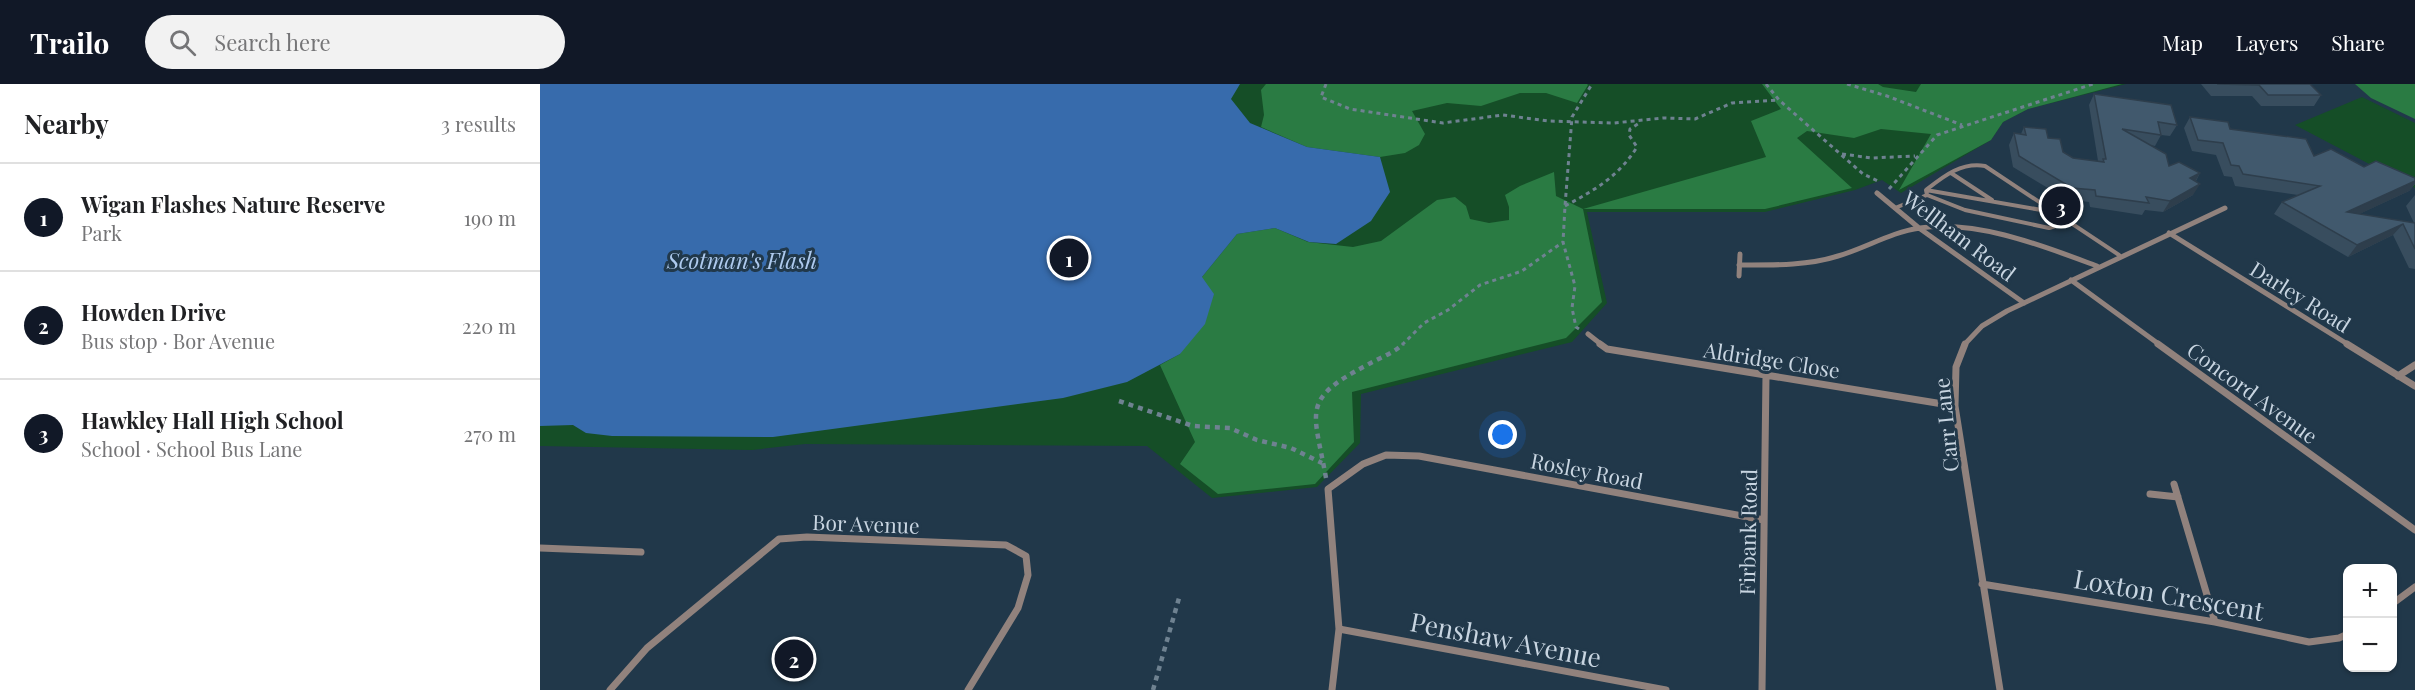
<!DOCTYPE html>
<meta charset="utf-8">
<style>
:root{--surface:#fff;--page:#f2f2f2;--text:#202124;--muted:#757577;--line:#e0e0e0;--accent:#111827}
body{margin:0;font-family:"Playfair Display",serif;background:var(--page);color:var(--text)}
.controls{position:absolute;right:18px;bottom:18px;display:grid;overflow:hidden;border-radius:12px;box-shadow:0 2px 4px #0004}
.controls button{width:54px;height:54px;display:grid;place-items:center;padding:0;border:0;border-bottom:2px solid var(--line);background:var(--surface);color:var(--text);font:30px sans-serif}
.you{position:absolute;left:963px;top:351px;width:21px;height:21px;margin:-15px;border:4px solid #fff;border-radius:50%;background:#1a73e8;box-shadow:0 0 0 9px #1a73e833}
.badge{display:grid;place-items:center;width:39px;height:39px;border-radius:50%;background:var(--accent);color:#fff;font-size:20px;font-weight:700}
.pin{position:absolute;translate:-50% -50%;border:3px solid #fff;box-shadow:0 2px 6px #0006}
.list{margin:0;padding:0;list-style:none}
h2{display:flex;justify-content:space-between;align-items:center;height:78px;margin:0;padding:0 24px;font-size:26px}
h2 small{font-size:20px;font-weight:400;color:var(--muted)}
.list li{display:grid;grid-template-columns:39px 1fr auto;gap:18px;align-items:center;box-sizing:border-box;height:108px;padding:0 24px;border-top:2px solid var(--line)}
.list b{display:block;font-size:22px;white-space:nowrap}
.list p{margin:0;font-size:20px;white-space:nowrap;color:var(--muted)}
.list em{font-size:20px;font-style:normal;color:var(--muted)}
.icon{flex:none;width:33px;height:33px;fill:none;stroke:currentColor;stroke-width:2;stroke-linecap:round;stroke-linejoin:round}
.map{position:relative;flex:none;width:1875px;height:606px;overflow:hidden}
header{display:flex;align-items:center;gap:36px;box-sizing:border-box;height:84px;padding:0 30px;background:var(--accent);color:#fff}
header strong{font-size:28px}
nav{display:flex;gap:33px;margin-inline-start:auto;font-size:21px}
.search{width:420px;height:54px;background:var(--page);display:flex;align-items:center;gap:15px;box-sizing:border-box;padding:0 21px;border-radius:33px;color:var(--muted);font-size:22px}
main{display:flex}
aside{flex:1;background:var(--surface)}
.map>svg:first-child{display:block}
.green{fill:#154e27}
.forest{fill:#2a7b43}
.water{fill:#376bac}
.lines{fill:none;stroke-linecap:round;stroke-linejoin:round}
.path-far1{stroke:#6f8291;stroke-width:3;stroke-dasharray:4 4;stroke-linecap:butt}
.path{stroke:#6f8291;stroke-width:4.5;stroke-dasharray:5 5;stroke-linecap:butt}
.lane{stroke:#91827d;stroke-width:4}
.street-far1{stroke:#91827d;stroke-width:5}
.street{stroke:#91827d;stroke-width:7}
.wall{fill:#384d5e}
.shaded-wall{fill:#2e3e4c}
.building{fill:#41596d;stroke:#2e3e4c;stroke-width:1.5}
.labels{text-anchor:middle;dominant-baseline:central;stroke-width:6;stroke-linejoin:round;paint-order:stroke}
.street-label{font-size:21px;fill:#c8d5e1;stroke:#21384a}
.water-label{font-size:22px;font-style:italic;fill:#aecaee;stroke:#21384a}
.near-street-label{font-size:26px;fill:#c8d5e1;stroke:#21384a}
</style>
<header>
<strong>Trailo</strong>
<div class="search"><svg class="icon" aria-label="search" viewBox="0 0 24 24"><circle cx="10" cy="10" r="6"/><path d="M15 15l6 6"/></svg>Search here</div>
<nav><a>Map</a><a>Layers</a><a>Share</a></nav>
</header>
<main>
<aside>
<h2>Nearby<small>3 results</small></h2>
<ul class="list">
<li><span class="badge">1</span><div><b>Wigan Flashes Nature Reserve</b><p>Park</p></div><em>190 m</em></li>
<li><span class="badge">2</span><div><b>Howden Drive</b><p>Bus stop · Bor Avenue</p></div><em>220 m</em></li>
<li><span class="badge">3</span><div><b>Hawkley Hall High School</b><p>School · School Bus Lane</p></div><em>270 m</em></li>
</ul>
</aside>
<div class="map">
<svg width="1875" height="606" viewBox="0 0 1875 606">
<rect width="100%" height="100%" fill="#21384a"/>
<path class="green" d="M0 0H1586L1488 25 1463 38 1451 56 1361 109 1342 96 1315 106 1225 128H1047L1067 219 1032 258 821 310 820 359 777 403 672 414 607 362 265 360 212 366 0 362Z
M1822 13 1875 39V104L1755 41Z"/>
<path class="forest" d="M726 0H1047L1048 1 1037 19 1006 9H980L941 22 907 19 872 27 885 50 879 61 865 69 840 73 767 63 721 43 724 31 721 6Z
M1222 0H1338L1343 3 1376 8 1381 0H1582L1488 25 1463 38 1451 56 1359 106 1391 50 1341 45 1314 54 1267 47 1257 54 1312 104 1225 125H1043L1062 218 1026 254 812 308 814 358 775 400 678 410 640 380 655 358 620 281 640 270 662 193 697 150 735 144 768 158 813 163 841 157 897 116 915 113 926 122 930 135 949 139 969 136V123L965 111 980 102 1014 88 1016 112 1043 125 1226 73 1211 37 1241 25Z
M1815 0H1875V35L1831 14Z"/>
<path class="water" d="M0 0H700L691 15 710 39 767 63 840 73 850 108 831 137 796 160 769 158 735 144 697 150 662 193 674 210 665 240 640 270 587 298 523 314 233 353 72 352 46 349 33 341 0 342Z"/>
<g class="lines">
<path class="path-far1" d="M786 0 781 13 810 25 903 39 963 31 1008 37 1074 39 1123 34 1155 35 1192 19 1239 16
M1226 0 1239 16 1323 90 1338 97
M1307 0 1347 12 1422 41
M1302 70 1332 74 1375 72
M1349 105 1397 51 1553 0
M1025 122C1055 106 1079 92 1097 63L1089 51 1090 45 1101 38
M1039 245 1036 243 1032 224 1035 202 1023 158 1025 122 1032 33 1052 0
M862 261 884 239 908 226 940 201 982 187 1023 158"/>
<path class="path" d="M579 317 653 342 690 344 717 356 751 364 782 379
M786 394C774 326 760 316 827 281 839 274 854 269 863 260
M613 606 639 514"/>
<path class="lane" d="M1411 89 1452 116
M1386 106 1513 128
M1355 124 1387 111
M1529 138 1509 144 1425 126 1387 111 1386 106C1404 92 1421 78 1445 82L1579 171"/>
<path class="street-far1" d="M1337 109 1379 144 1484 219
M1629 149 1809 261
M1199 181C1232 181 1266 182 1298 172 1326 164 1351 148 1380 144 1439 136 1503 162 1557 182
M1199 192 1200 170
M1531 196 1620 261
M1048 250 1062 261
M1424 261 1442 242 1467 227 1685 124"/>
<path class="street" d="M1060 260 1067 265 1415 322
M1425 260 1416 283 1415 322 1460 606
M1618 260 1875 446
M1807 260 1875 302
M1858 292 1875 281
M1634 400 1675 538
M1610 410 1638 413
M0 464 101 468
M1442 500 1675 538 1769 558 1799 554 1808 550
M1852 520 1875 503
M799 545 1126 606
M70 606 107 564 239 455 267 453 466 461 486 472 488 491 478 524 428 606
M792 606 799 545 788 405 823 380 846 371 879 372 1224 436
M1222 606 1226 291"/>
</g>
<path class="wall" d="M1661 0H1770L1781 11 1774 22H1721L1712 12H1671Z
M1554 10 1637 41 1630 52 1621 51 1615 62 1610 61 1629 82 1660 89 1656 97 1653 111 1623 128 1605 126 1602 131 1550 123 1549 118 1526 115 1473 83 1469 61 1474 49 1481 50 1484 43 1508 54 1523 68 1533 74 1558 77 1549 21Z
M1650 33 1690 45 1774 72 1875 94V100L1869 107 1819 130 1874 139 1866 122 1875 111V185L1869 184 1853 151 1808 173 1734 130 1742 118 1758 111 1695 102 1692 93 1684 92 1676 71 1652 67 1644 44Z"/>
<path class="shaded-wall" d="M1660 89 1653 101 1650 94Z
M1875 97V100L1869 107 1798 140 1807 128Z
M1660 100 1653 111 1623 128 1630 117Z
M1863 140 1853 151 1808 173 1817 161Z"/>
<path class="building" d="M1677 0H1770L1781 11H1728L1719 1Z
M1554 10 1631 21 1637 41 1618 38 1621 51 1582 45 1626 70 1629 82 1639 78 1660 89 1650 94 1660 100 1630 117 1606 113 1609 119 1556 112 1555 106 1532 104 1479 72 1474 49 1486 51 1484 43 1506 45 1508 54 1520 55 1523 68 1533 74 1564 78 1563 75H1566Z
M1650 33 1688 38 1690 45 1766 55 1774 72 1791 65 1824 83 1836 77 1875 94V97L1807 128 1875 139V165L1863 140 1817 161 1742 118 1780 102 1703 90 1699 82 1691 81 1683 59 1658 56Z"/>
<g class="labels">
<g class="street-label">
<text transform="translate(1420 151) rotate(37)">Wellham Road</text>
<text transform="translate(1761 212) rotate(32)">Darley Road</text>
<text transform="translate(1232 275) rotate(9)">Aldridge Close</text>
<text transform="translate(1713 308) rotate(36)">Concord Avenue</text>
<text transform="translate(1405 341) rotate(-96)">Carr Lane</text>
<text transform="translate(1047 386) rotate(11)">Rosley Road</text>
<text transform="translate(326 439) rotate(2)">Bor Avenue</text>
<text transform="translate(1207 448) rotate(-89)">Firbank Road</text>
</g>
<g class="water-label">
<text x="202" y="176">Scotman's Flash</text>
</g>
<g class="near-street-label">
<text transform="translate(1629 510) rotate(10)">Loxton Crescent</text>
<text transform="translate(966 555) rotate(11)">Penshaw Avenue</text>
</g>
</g>
</svg>
<div class="controls">
<button>+</button>
<button>−</button>
</div>
<div class="you"></div>
<div class="pin badge" style="left:529px;top:174px">1</div>
<div class="pin badge" style="left:254px;top:575px">2</div>
<div class="pin badge" style="left:1521px;top:122px">3</div>
</div>
</main>
